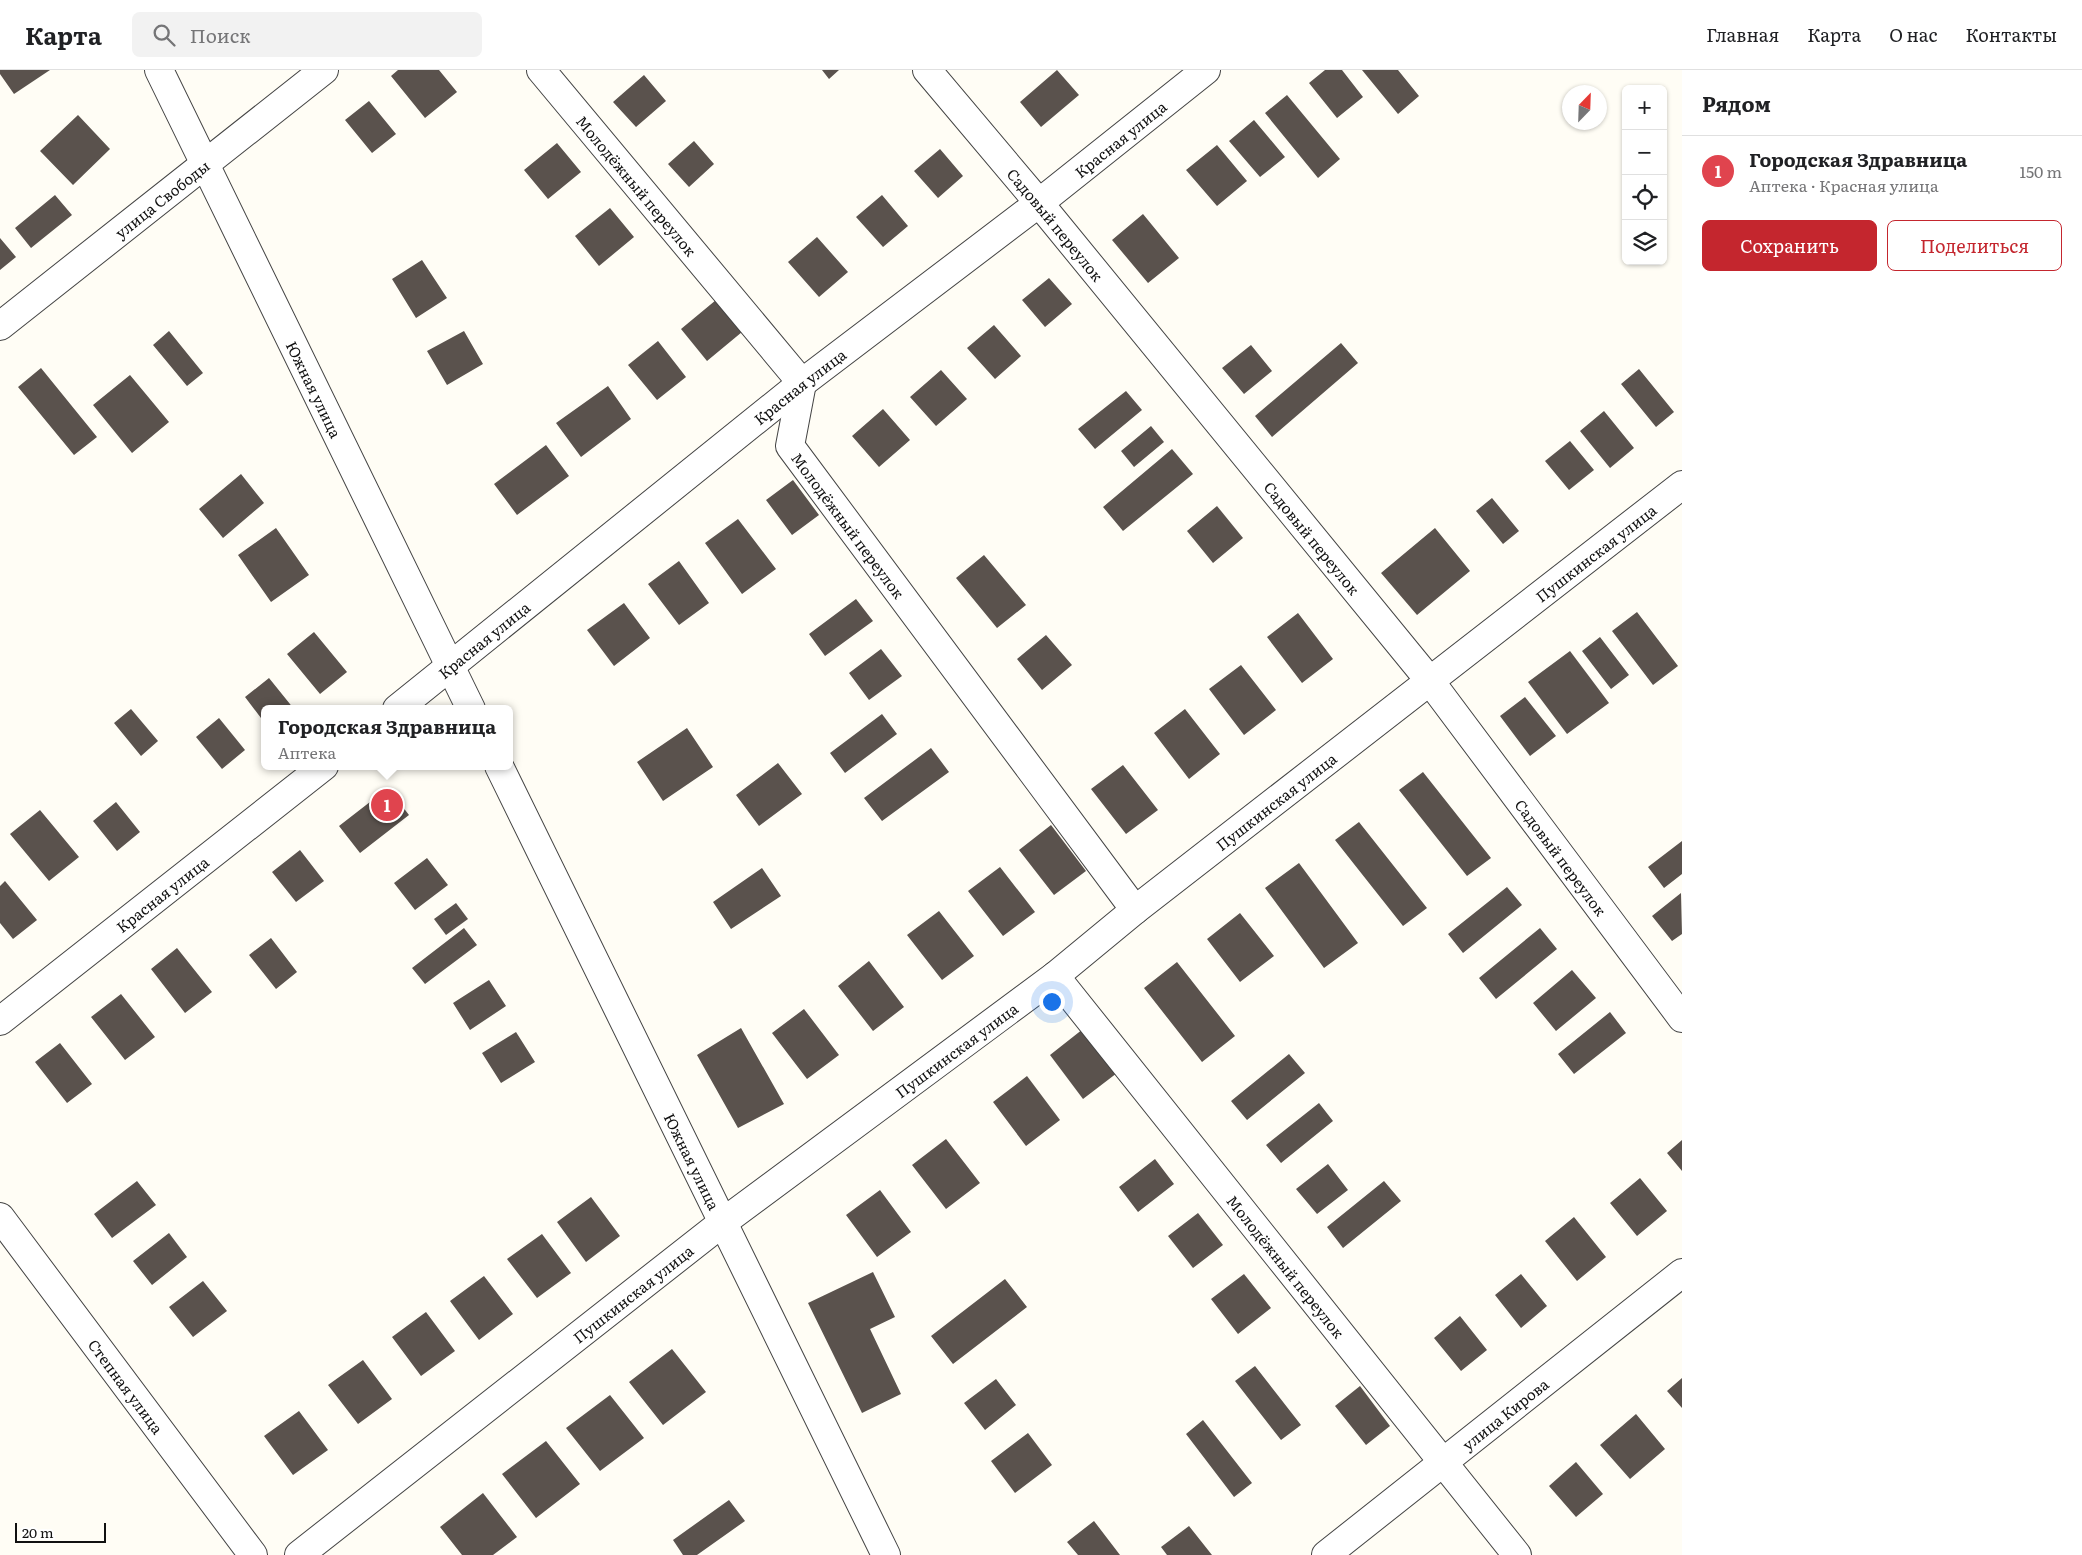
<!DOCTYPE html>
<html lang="ru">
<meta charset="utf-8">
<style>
:root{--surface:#fff;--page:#f2f2f2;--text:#202124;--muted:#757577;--line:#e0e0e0;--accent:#c4262e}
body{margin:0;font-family:Literata,serif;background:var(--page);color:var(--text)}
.controls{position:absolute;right:15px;top:15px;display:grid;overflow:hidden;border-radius:8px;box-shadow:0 1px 4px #0004}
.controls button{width:45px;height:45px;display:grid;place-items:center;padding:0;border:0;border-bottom:1px solid var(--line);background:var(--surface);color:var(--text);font:25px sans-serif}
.compass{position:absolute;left:1562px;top:15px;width:45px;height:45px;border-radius:50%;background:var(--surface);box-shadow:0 1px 4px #0004;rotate:23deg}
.scale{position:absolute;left:15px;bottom:12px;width:91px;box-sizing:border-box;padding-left:5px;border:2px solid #111;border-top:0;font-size:14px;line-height:18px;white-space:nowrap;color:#111;-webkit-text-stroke:4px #fff;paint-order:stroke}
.you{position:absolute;left:1051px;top:931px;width:18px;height:18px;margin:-12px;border:4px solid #fff;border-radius:50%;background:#1a73e8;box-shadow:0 0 0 8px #1a73e833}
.badge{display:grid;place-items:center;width:32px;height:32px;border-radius:50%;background:var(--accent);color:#fff;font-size:16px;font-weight:700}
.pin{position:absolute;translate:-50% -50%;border:2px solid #fff;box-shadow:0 1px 5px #0006}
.popup{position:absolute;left:261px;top:635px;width:252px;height:65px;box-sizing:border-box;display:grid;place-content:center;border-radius:8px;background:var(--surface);filter:drop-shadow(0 1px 4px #0005);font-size:16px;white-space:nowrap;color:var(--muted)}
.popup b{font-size:19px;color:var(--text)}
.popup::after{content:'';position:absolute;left:50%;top:100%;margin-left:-10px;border:10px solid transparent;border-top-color:var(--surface)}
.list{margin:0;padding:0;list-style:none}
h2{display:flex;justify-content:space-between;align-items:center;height:65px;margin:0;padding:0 20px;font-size:21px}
h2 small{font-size:16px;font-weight:400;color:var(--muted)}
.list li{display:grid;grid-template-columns:32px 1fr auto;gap:15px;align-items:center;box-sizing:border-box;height:70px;padding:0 20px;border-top:1px solid var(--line)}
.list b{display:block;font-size:19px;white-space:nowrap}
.list p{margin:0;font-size:16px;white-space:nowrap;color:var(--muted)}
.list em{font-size:16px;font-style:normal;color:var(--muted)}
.actions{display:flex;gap:10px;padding:15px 20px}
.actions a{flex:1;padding:11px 0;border:1px solid var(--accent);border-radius:8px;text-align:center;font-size:18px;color:var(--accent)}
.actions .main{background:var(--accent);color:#fff}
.icon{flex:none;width:28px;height:28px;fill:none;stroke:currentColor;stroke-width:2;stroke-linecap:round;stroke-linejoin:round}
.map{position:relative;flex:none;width:1682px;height:1485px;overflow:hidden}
header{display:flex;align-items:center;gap:30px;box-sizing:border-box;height:70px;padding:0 25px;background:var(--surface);border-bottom:1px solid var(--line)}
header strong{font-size:24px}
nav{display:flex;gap:28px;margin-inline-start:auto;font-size:18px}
.search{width:350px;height:45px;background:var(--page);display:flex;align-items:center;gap:12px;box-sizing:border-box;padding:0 18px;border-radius:8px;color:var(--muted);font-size:19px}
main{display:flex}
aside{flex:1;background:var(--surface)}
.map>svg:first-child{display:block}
.building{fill:#5a524d}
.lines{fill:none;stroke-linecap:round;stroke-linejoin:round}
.minor-casing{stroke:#444;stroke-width:30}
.minor{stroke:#fff;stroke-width:28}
.labels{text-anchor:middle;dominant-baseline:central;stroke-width:5;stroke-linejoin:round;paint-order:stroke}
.street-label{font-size:15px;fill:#111;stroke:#fff}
</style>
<header>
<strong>Карта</strong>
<div class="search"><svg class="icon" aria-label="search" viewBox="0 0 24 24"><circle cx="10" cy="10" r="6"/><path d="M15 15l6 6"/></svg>Поиск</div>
<nav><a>Главная</a><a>Карта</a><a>О нас</a><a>Контакты</a></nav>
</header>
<main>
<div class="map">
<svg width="1682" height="1485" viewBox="0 0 1682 1485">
<rect width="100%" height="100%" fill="#fffdf5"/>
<path class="building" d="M0 0H50L14 24 0 4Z
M398 0H439L457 22 425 48 391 6Z
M822 0H839L829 9Z
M1057 0 1079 25 1041 57 1020 32Z
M1325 0H1342L1363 27 1337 48 1309 13Z
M1362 0H1398L1419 26 1398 44Z
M644 5 666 31 636 57 613 32Z
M1287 25 1340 89 1318 108 1265 43Z
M369 31 396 64 372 83 345 50Z
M78 45 110 79 73 115 40 81Z
M1254 50 1285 87 1260 107 1229 71Z
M694 71 714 94 689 117 668 94Z
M557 73 581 102 548 129 524 100Z
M1217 75 1247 111 1217 136 1186 100Z
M940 79 963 106 938 128 914 101Z
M55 125 72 145 31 178 15 158Z
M882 125 908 156 883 177 856 147Z
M610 138 634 167 599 196 575 166Z
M1143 144 1179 188 1148 213 1112 170Z
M817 167 848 202 819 227 788 192Z
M0 168 16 187 0 200Z
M422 190 447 228 416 248 392 209Z
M1049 208 1072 234 1045 257 1022 230Z
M716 230 742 262 707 291 681 259Z
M994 255 1021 286 995 309 967 278Z
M169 261 203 303 187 316 153 275Z
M464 261 483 294 447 315 427 281Z
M658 271 686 307 657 330 628 295Z
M1341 273 1358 293 1272 367 1255 346Z
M1251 275 1272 301 1244 324 1222 298Z
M41 298 97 367 74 385 18 317Z
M1639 299 1674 342 1656 357 1621 314Z
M941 300 967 329 936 356 910 327Z
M130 305 169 352 132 383 93 335Z
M608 316 631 349 581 387 556 353Z
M1126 321 1142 340 1095 379 1078 359Z
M883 339 910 370 879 397 852 366Z
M1604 341 1634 378 1610 398 1580 361Z
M1151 356 1164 372 1134 397 1121 381Z
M1570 371 1594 400 1569 420 1545 391Z
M546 375 569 406 517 445 494 414Z
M1172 379 1193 404 1123 461 1103 437Z
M241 404 264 433 223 468 199 439Z
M793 410 819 445 792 465 766 430Z
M1492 428 1519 461 1503 474 1476 441Z
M1217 436 1243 468 1213 493 1187 461Z
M738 449 776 499 742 524 705 473Z
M276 458 309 505 271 532 238 485Z
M1435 458 1470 501 1417 545 1381 503Z
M984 485 1026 535 997 558 956 508Z
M679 491 709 533 679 555 648 514Z
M856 529 873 551 825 586 809 564Z
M624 533 650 568 614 596 587 560Z
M1637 542 1678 596 1653 615 1612 561Z
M1298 543 1333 589 1302 613 1267 567Z
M314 562 347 602 320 624 287 584Z
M1046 565 1072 595 1042 620 1017 589Z
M1600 567 1629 605 1611 619 1582 581Z
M881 579 902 606 869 630 849 603Z
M1570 581 1609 633 1567 664 1528 612Z
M1241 595 1276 640 1244 665 1209 619Z
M269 608 294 639H264V652L245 627Z
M1525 627 1556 666 1530 686 1500 646Z
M131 639 158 671 141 686 114 653Z
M1185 639 1220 684 1189 709 1154 663Z
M882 644 897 664 845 703 830 683Z
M219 648 245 680 222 699 196 667Z
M687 658 713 697 663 731 637 692Z
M931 678 949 702 882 751 864 728Z
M778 693 802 724 759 756 736 725Z
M1123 695 1158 740 1126 764 1091 719Z
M1423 702 1491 788 1467 806 1399 720Z
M388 718 409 745 360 783 339 756Z
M116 732 140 762 117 781 93 751Z
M40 740 79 787 49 811 10 764Z
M1359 752 1427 838 1403 856 1335 770Z
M1051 755 1086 801 1054 825 1019 780Z
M1682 771V804L1664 818 1648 797Z
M300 780 324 811 296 832 272 802Z
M427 788 448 815 415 840 394 813Z
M1299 793 1358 873 1324 898 1265 818Z
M1000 797 1035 842 1003 866 968 821Z
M762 798 781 826 731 859 713 832Z
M5 811 37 850 13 869 0 853V816Z
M1507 817 1522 835 1463 883 1448 864Z
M1681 823 1682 864 1672 871 1652 846Z
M456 833 468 849 446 865 434 849Z
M939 841 974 886 942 910 907 865Z
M1240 843 1274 886 1240 912 1207 869Z
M464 858 477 875 425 914 412 898Z
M1540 858 1557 879 1496 929 1479 908Z
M271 868 297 902 276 919 249 885Z
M177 878 212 922 185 943 151 899Z
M869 891 904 937 873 961 838 916Z
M1177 892 1235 966 1202 992 1144 918Z
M1572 900 1596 928 1556 961 1533 933Z
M489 910 506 936 470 960 453 933Z
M121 924 155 967 125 990 91 947Z
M804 939 839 985 807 1009 772 963Z
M1610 942 1626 963 1574 1004 1558 984Z
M741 958 784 1034 738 1058 697 985Z
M1083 959 1117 1003 1083 1029 1050 985Z
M516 962 535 992 501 1013 482 983Z
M60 973 92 1014 67 1033 35 992Z
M1289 984 1305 1003 1247 1050 1231 1031Z
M1027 1006 1060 1050 1026 1076 993 1032Z
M1319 1033 1333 1051 1281 1093 1266 1075Z
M946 1069 980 1113 946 1139 912 1095Z
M1682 1070V1101L1667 1083Z
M1155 1089 1174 1114 1138 1142 1119 1117Z
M1328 1094 1348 1120 1317 1144 1296 1119Z
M1640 1108 1667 1141 1637 1166 1610 1133Z
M137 1111 156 1135 112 1168 94 1144Z
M1384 1111 1401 1131 1343 1178 1327 1157Z
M880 1120 911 1162 877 1187 846 1145Z
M591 1127 620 1166 586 1192 557 1152Z
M1198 1143 1223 1175 1193 1198 1168 1166Z
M1574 1147 1606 1187 1577 1211 1545 1171Z
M169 1163 187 1187 152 1215 133 1191Z
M542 1164 571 1203 537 1228 507 1189Z
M873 1202 895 1247 870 1259 901 1324 862 1343 808 1233Z
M1244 1204 1271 1238 1238 1264 1211 1229Z
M1521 1204 1547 1236 1521 1258 1495 1225Z
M484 1206 513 1244 479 1270 450 1231Z
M1005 1209 1027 1237 953 1294 931 1266Z
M203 1211 227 1241 193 1267 169 1237Z
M426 1242 455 1281 421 1306 392 1267Z
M1460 1246 1487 1280 1461 1301 1434 1268Z
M672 1279 706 1322 663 1355 629 1312Z
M363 1290 392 1329 358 1354 328 1315Z
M1255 1296 1301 1355 1281 1370 1235 1311Z
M1682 1308V1338L1667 1321Z
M996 1309 1016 1335 985 1360 964 1333Z
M1360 1316 1390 1356 1366 1375 1335 1336Z
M610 1325 644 1368 600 1401 566 1358Z
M299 1341 328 1380 293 1405 264 1366Z
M1636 1344 1665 1379 1630 1409 1600 1375Z
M1203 1350 1252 1413 1234 1427 1186 1364Z
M1028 1363 1052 1395 1015 1423 991 1391Z
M546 1371 580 1414 536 1448 502 1404Z
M1576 1392 1603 1424 1576 1447 1549 1416Z
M483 1423 517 1467 493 1485H462L440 1457Z
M729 1430 745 1451 697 1485H683L673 1470Z
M1094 1451 1120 1485H1078L1067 1472Z
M1189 1456 1212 1485H1167L1161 1477Z"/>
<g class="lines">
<defs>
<g id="minor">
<path id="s1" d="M159 0 471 639"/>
<path id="s2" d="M541 0 802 313 790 376 1135 840"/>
<path id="s3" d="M927 0 1039 133 1430 611 1682 948"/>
<path id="s4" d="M0 256 324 0"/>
<path id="s5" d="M397 639 802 313 1039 133 1206 0"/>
<path id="s6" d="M499 696 886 1485"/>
<path id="s7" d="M1055 906 1517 1485"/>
<path id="s8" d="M0 951 324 696"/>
<path id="s9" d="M0 1147 253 1485"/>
<path id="s10" d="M299 1485 722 1153 1055 906 1135 840 1682 415"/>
<path id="s11" d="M1326 1485 1682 1203"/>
</g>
</defs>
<use href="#minor" class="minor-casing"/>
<use href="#minor" class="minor"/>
</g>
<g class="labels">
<g class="street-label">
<text stroke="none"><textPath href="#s5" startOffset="921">Красная улица</textPath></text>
<text stroke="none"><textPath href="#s2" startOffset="150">Молодёжный переулок</textPath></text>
<text stroke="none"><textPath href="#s4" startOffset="206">улица Свободы</textPath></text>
<text stroke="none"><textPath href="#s3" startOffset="201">Садовый переулок</textPath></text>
<text stroke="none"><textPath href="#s5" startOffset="516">Красная улица</textPath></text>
<text stroke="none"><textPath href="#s1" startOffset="355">Южная улица</textPath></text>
<text stroke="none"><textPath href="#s2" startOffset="570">Молодёжный переулок</textPath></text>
<text stroke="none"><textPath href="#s3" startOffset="606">Садовый переулок</textPath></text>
<text stroke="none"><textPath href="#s10" startOffset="1639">Пушкинская улица</textPath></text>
<text stroke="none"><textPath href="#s5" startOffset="111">Красная улица</textPath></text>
<text stroke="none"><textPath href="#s10" startOffset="1234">Пушкинская улица</textPath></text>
<text stroke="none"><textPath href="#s3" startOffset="1011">Садовый переулок</textPath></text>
<text stroke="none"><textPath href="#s8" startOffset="206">Красная улица</textPath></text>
<text stroke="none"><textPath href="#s10" startOffset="829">Пушкинская улица</textPath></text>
<text stroke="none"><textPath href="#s6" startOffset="440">Южная улица</textPath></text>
<text stroke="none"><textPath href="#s7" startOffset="371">Молодёжный переулок</textPath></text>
<text stroke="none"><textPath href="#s10" startOffset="424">Пушкинская улица</textPath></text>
<text stroke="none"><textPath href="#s9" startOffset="211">Степная улица</textPath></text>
<text stroke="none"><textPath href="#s11" startOffset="228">улица Кирова</textPath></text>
</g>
</g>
</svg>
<div class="controls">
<button>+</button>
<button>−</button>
<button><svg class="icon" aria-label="locate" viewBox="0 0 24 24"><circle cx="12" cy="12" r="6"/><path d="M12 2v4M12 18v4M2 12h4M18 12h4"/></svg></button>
<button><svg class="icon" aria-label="layers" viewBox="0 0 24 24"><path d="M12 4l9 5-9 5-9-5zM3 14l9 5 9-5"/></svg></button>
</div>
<svg class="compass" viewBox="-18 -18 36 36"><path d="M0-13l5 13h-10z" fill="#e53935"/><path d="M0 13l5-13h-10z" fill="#757577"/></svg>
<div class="scale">20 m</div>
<div class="you"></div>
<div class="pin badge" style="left:387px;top:735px;background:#e0444e">1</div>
<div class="popup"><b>Городская Здравница</b>Аптека</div>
</div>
<aside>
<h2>Рядом<small></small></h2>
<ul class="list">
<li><span class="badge" style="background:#e0444e">1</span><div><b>Городская Здравница</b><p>Аптека · Красная улица</p></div><em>150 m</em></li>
</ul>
<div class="actions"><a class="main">Сохранить</a><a>Поделиться</a></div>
</aside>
</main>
